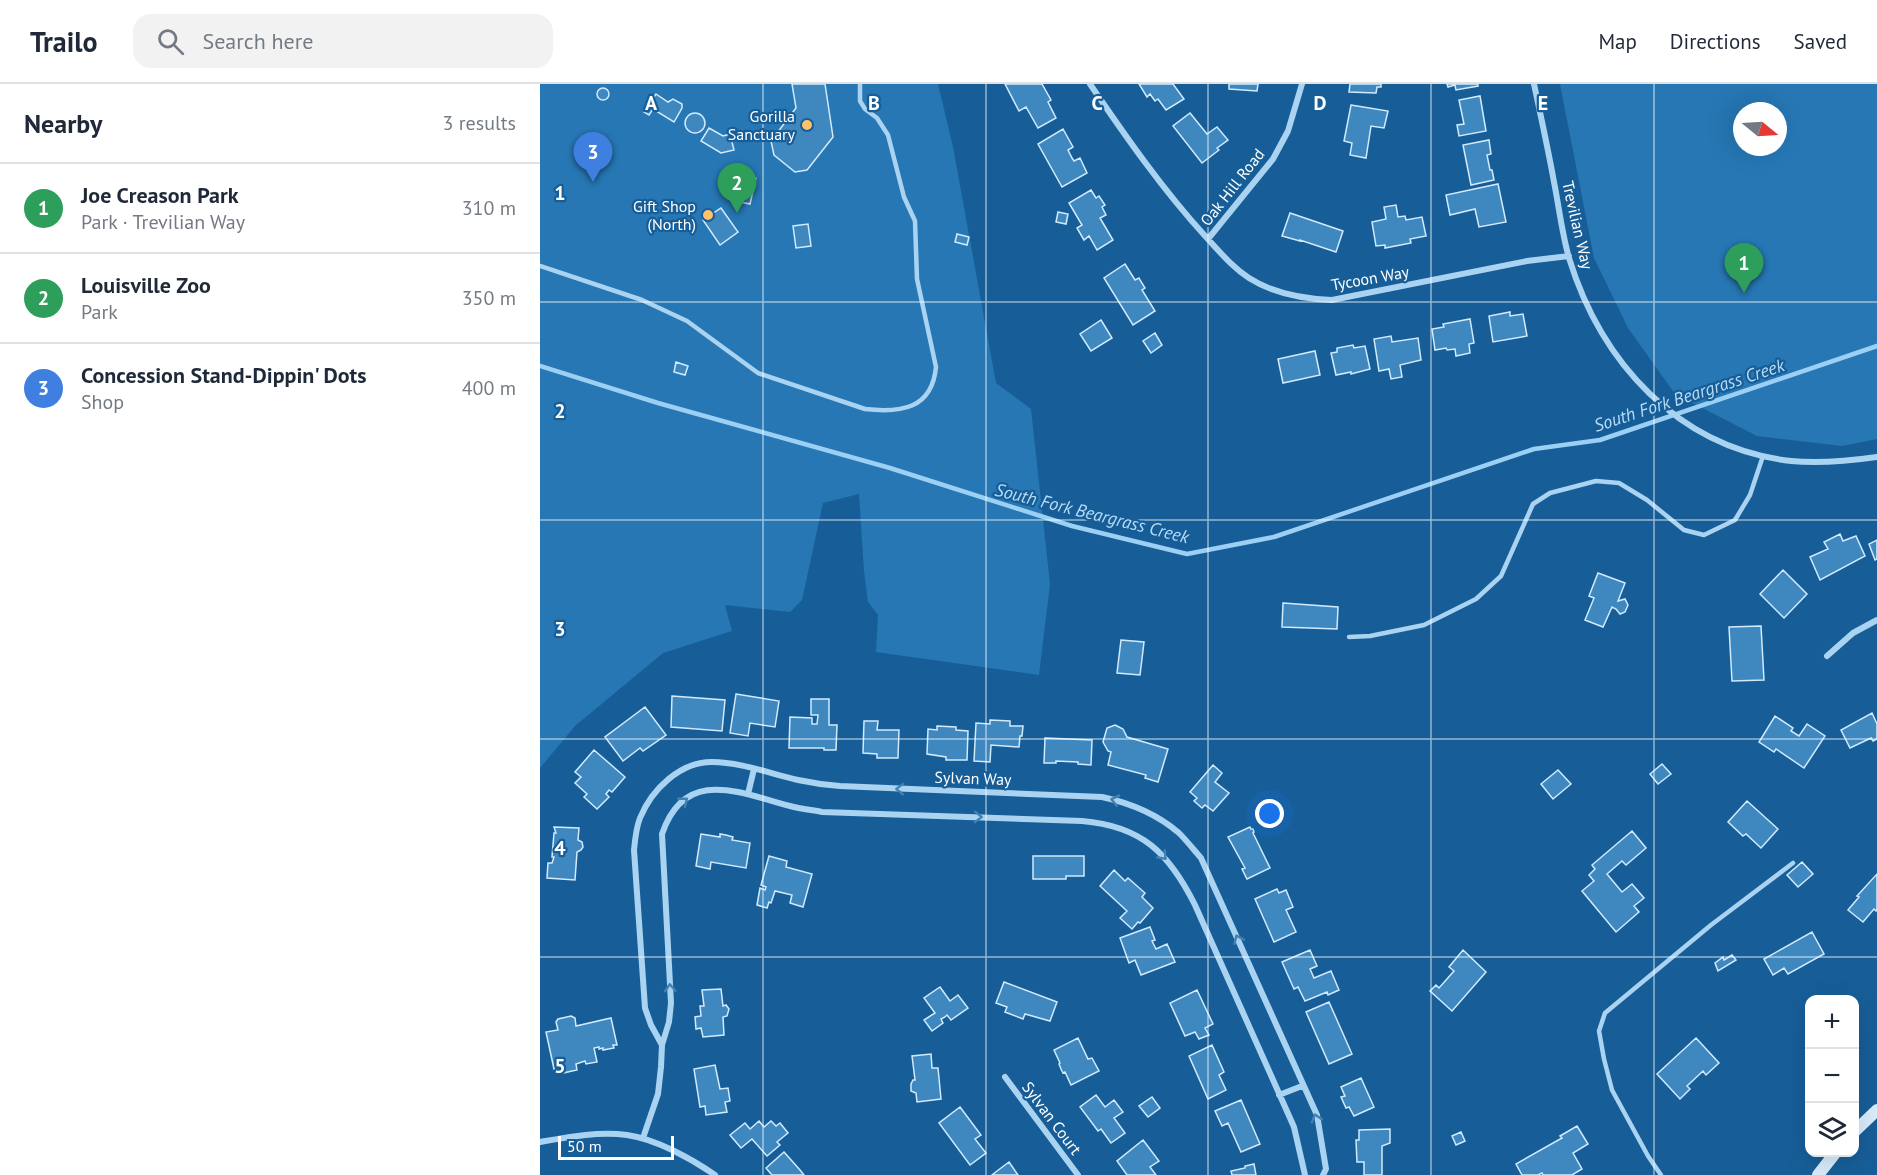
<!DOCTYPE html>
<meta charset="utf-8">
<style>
:root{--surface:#fff;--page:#f2f2f3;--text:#1f2937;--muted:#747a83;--line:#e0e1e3;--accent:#db2777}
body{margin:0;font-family:"PT Sans",sans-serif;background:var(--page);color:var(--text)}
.controls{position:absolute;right:18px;bottom:18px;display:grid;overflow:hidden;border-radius:12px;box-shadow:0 6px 24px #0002}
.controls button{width:54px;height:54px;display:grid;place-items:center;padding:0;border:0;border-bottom:2px solid var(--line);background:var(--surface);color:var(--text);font:30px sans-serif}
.compass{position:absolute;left:1193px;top:18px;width:54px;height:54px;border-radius:50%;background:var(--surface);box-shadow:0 6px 24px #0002;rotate:108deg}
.scale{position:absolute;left:18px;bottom:15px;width:116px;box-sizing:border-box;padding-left:6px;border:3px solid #fff;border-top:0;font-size:16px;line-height:21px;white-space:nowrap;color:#fff;-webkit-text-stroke:4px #175e98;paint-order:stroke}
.you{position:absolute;left:730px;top:730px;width:21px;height:21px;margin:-15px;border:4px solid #fff;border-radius:50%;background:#1a73e8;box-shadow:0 0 0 9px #1a73e833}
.badge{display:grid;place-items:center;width:39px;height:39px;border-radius:50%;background:var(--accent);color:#fff;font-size:20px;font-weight:700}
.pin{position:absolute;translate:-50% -50px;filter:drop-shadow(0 2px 3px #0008)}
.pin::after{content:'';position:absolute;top:32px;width:21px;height:18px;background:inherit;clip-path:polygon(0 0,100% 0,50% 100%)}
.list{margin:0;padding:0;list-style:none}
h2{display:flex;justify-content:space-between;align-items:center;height:78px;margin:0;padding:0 24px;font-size:26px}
h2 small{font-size:20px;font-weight:400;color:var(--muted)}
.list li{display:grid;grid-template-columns:39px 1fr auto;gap:18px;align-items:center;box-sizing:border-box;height:90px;padding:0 24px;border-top:2px solid var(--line)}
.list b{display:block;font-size:22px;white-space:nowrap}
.list p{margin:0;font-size:20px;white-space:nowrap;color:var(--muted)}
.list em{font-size:20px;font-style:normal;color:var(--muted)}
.icon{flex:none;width:33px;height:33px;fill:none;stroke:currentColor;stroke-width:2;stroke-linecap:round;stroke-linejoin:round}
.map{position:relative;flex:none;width:1337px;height:1091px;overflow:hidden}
header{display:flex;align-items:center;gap:36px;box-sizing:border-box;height:84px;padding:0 30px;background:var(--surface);border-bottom:2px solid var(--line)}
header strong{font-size:28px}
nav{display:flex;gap:33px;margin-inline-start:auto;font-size:21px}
.search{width:420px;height:54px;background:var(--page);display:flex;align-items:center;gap:15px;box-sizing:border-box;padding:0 21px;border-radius:18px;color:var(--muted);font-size:22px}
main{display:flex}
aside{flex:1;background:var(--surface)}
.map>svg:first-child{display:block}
.green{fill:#2677b4;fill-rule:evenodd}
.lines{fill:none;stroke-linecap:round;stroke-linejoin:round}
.stream{stroke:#9ccff4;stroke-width:4.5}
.building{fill:#3f87bf;stroke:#d1eafc;stroke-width:1.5}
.lane{stroke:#aad3f1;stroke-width:4.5}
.street{stroke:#aad3f1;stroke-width:6}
.secondary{stroke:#d8ecfc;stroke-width:12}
.oneway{stroke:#4381b3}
.grid{fill:none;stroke:#fff;stroke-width:1.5;stroke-opacity:0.55}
.poi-dot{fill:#ffc26a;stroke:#175e98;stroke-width:2}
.labels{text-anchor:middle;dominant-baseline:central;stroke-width:4.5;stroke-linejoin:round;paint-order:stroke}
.poi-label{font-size:16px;fill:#fff;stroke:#175e98;text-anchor:end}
.street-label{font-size:16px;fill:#fff;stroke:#175e98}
.water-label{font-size:18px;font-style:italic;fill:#b6dcf8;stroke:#175e98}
.grid-label{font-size:20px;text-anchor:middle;font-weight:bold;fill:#fff;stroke:#175e98;stroke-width:4.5;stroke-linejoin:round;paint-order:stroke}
</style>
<header>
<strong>Trailo</strong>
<div class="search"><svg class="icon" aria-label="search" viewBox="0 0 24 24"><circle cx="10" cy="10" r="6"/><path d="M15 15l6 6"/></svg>Search here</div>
<nav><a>Map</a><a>Directions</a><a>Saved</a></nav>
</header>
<main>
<aside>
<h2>Nearby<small>3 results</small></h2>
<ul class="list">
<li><span class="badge" style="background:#2e9e5b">1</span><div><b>Joe Creason Park</b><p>Park · Trevilian Way</p></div><em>310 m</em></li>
<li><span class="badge" style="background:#2e9e5b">2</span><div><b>Louisville Zoo</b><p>Park</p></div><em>350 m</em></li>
<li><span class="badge" style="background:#3f7fe0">3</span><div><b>Concession Stand-Dippin' Dots</b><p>Shop</p></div><em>400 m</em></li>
</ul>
</aside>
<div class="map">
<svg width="1337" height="1091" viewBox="0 0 1337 1091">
<rect width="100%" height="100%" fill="#175e98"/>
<path class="green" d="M0 0H398L413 63 456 299 491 325 510 500 499 591 336 568 338 531 328 518 324 487 319 410 283 419 262 516 250 528 185 521 192 547 123 569 35 642 0 684Z
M1020 0H1337V355L1302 362 1217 352 1135 310 1088 244 1054 174ZM1202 27H1238V63H1202Z"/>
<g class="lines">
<path class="stream" d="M0 282 118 319 350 384 532 442 647 470 734 453 994 365 1060 356 1337 262"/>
</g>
<path class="building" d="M252 0H285L293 53 267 86 255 88 234 71 231 57 256 24Z
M465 0H502L511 16 508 18 516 34 498 44 486 23 479 27Z
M599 0H633L644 15 626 26 618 15 615 17 610 10 607 13Z
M689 0H718L717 7 689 5Z
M810 0H841V3H837L836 9 809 8Z
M907 0H938V2L916 6 915 1 908 3Z
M57 10a6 6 0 1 1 12 0a6 6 0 1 1-12 0Z
M116 10 128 18 133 15 142 20V24L134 38 113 25 109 31 104 28Z
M940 12 946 47 919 52 917 41 924 40 919 16Z
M811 21 848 27 844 44 831 42 826 74 810 71 812 59 804 57Z
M145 39a10 10 0 1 1 20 0a10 10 0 1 1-20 0Z
M650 29 667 50 677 43 688 56 677 64 679 66 662 79 633 42Z
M169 44 183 52 190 50 194 66 181 69 161 57Z
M523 45 533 63 528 66 532 74 534 77 540 74 547 89 522 103 498 60Z
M949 56 951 70 947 71 950 86H952L954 96 931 101 923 61Z
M197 90 216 94 210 120 191 116Z
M958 100 966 138 939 143 935 125 910 131 906 111Z
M551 106 556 114 559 112 565 121 562 123 566 131 560 134 573 156 557 166 549 152 544 156 537 144 542 141 529 119Z
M856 121 858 133 865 132 866 136 882 133 886 152 870 155 871 159 845 164V161L836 162 832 138 846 135 844 123Z
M181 124 198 148 180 161 163 136Z
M518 128 528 130 526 140 516 138Z
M750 129 803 147 796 168 760 156V157L742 152Z
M268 140 271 162 256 164 253 142Z
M417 150 429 153 427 161 415 158Z
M585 180 595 196 599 194 600 196 605 204 602 206 615 227 593 241 564 194Z
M970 228V232L983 230 987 252 953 258 949 232Z
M930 235 934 259 929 260 930 269 916 272 915 265 907 266 906 264 895 266 892 245 904 243 903 240Z
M561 236 572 254 551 267 540 250Z
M615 249 622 261 611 269 603 257Z
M851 252 852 258 878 254 881 276 860 281 862 293 851 295 849 285 839 287 834 255Z
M813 261 814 264 825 262 830 285 811 290V288L796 291 791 269 797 268V264Z
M775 267 780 291 743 299 738 275Z
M136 278 148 282 145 291 134 288Z
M1300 450 1303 457 1316 452 1325 472 1280 496 1270 473 1288 465 1284 458Z
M1337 456V475L1335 476 1329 460Z
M1243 486 1267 510 1244 534 1220 510Z
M1058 489 1085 499 1078 517 1085 515 1088 521 1085 528 1080 530 1076 525 1072 523 1063 543 1045 536 1054 514 1049 512Z
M743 519 798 523 797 545 742 543Z
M1221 542 1224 596 1192 597 1189 543Z
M581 556 604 558 600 591 577 589Z
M196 610 239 617 235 643 210 639 208 652 190 649Z
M132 612 185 616 182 647 131 643Z
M271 615H289V641H297L296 666H284V664H249L250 633 272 634V640H277L278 631H271Z
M105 623 126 651 103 667 100 664 83 677 65 653Z
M1332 629 1337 640V655L1333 657 1331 654 1310 664 1301 646Z
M1235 632 1253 644 1251 647 1259 652 1267 640 1285 652 1264 684 1236 665 1234 668 1219 658Z
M450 636 470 637V642H483L482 652H480L479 663 451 661 450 678 434 677 436 639 450 640Z
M324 637H338L337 646H359L358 674H337V670L323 669Z
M575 641 583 645 587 653 628 665 618 698 605 694 606 691 568 681 571 668 568 667 563 658 567 644Z
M397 642 416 643V646L428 647 427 676H406V673L387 670 388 645 397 646Z
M505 654 552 656 551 681 538 680V678L516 677V679H504Z
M54 666 85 693 72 708 69 706 66 710 69 713 57 725 44 713 47 710 35 699 41 693 35 688Z
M1122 680 1131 690 1118 700 1110 690Z
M673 681 682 689 675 698 689 709 673 727 665 721 662 724 654 717 657 714 650 708Z
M1018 686 1031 700 1013 715 1001 700Z
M1207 717 1238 745 1221 764 1206 750 1203 752 1188 738Z
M14 743 39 744 38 756 42 758 43 763 41 766 37 768 35 796 7 794 8 779H12L14 773H12L14 749H16Z
M710 743 711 745H713L714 748 713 749 730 784 707 795 702 785 705 784 688 753Z
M1092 747 1106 764 1086 781 1082 777 1067 790 1082 808 1092 800 1104 814 1094 822 1099 828 1076 848 1042 807 1054 797 1049 791 1055 785 1052 781Z
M161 750 180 753V750L186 751 193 753 192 756 210 759 206 784 171 778 170 785 156 782Z
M229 772 247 777 246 783 272 790 263 823 250 819 252 811 235 807 231 819 229 818 227 824 217 821 220 804 225 806 226 803 221 801Z
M493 772H544V792H526V795H493Z
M1262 778 1273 790 1258 803 1247 791Z
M574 786 585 797 588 794 605 809 602 813 613 824 600 839 598 838 592 845 580 834 587 827 560 802Z
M1337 790V825L1336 827 1334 825 1323 838 1308 826 1319 813 1317 812Z
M737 805 739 809 746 806 753 823 746 826 756 848 734 858 715 815Z
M610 843 615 856 612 857 616 865 627 860 635 878 601 891 595 876 589 879 580 854Z
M1272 848 1284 870 1248 890 1244 884 1233 891 1224 875Z
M770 866 777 882 770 885 774 894 791 887 799 906 788 911 787 908 765 917 758 903 754 905 742 878Z
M923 866 946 888 912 927 890 907 896 901 899 904 914 887 909 883Z
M1192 871 1196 876 1178 887 1175 879 1183 873 1184 876Z
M464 898 517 918 510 937 485 930 483 935 465 928 467 923 456 919Z
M400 903 410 917 418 911 428 924 411 936 407 931 405 933 401 935 403 939 392 947 384 936 395 929 384 914Z
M181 905 183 922 186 921 189 925 187 932 183 933 184 951 163 953 161 944 156 945 155 933 161 932 160 922H164L162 906Z
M657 906 673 940 665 944 669 951 659 955 655 948 645 952 630 919Z
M789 918 812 970 789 980 766 928Z
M31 932 35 934 36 942 71 934 77 961H73L74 964 63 966V964L59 965V963L54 964 57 978 46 980 45 977 36 980 37 986 23 989 22 983 14 985 6 948 18 946 16 938 18 935Z
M538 954 548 975 552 974 559 987 531 1001 525 988 523 989 521 985 519 980 520 979 514 966Z
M1156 954 1179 979 1166 991 1163 987 1147 1002 1150 1005 1140 1015 1117 990Z
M672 961 684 988 679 991 686 1006 668 1015 649 972Z
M391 970 392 984H398L401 1015 377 1018 376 1009 371 1007V1000L373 996H375L372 972Z
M175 981 180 1005 188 1004 190 1017 185 1018 187 1028 166 1031 165 1022 160 1023 154 985Z
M821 994 834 1023 814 1032 809 1023 806 1024 801 1013 805 1012 801 1003Z
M556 1011 565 1023 574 1016 583 1028 574 1034 585 1049 571 1059 561 1045 558 1047 540 1023Z
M612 1013 620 1024 608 1033 599 1022Z
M701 1016 720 1060 701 1068 688 1039 682 1042 675 1027Z
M420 1023 441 1051 435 1055 446 1069 430 1081 399 1039Z
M219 1037 224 1043 231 1037 236 1042 240 1039 248 1049 237 1058 240 1061 227 1072 212 1055 201 1064 190 1051 205 1039 210 1045Z
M1037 1042 1048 1060 1033 1069 1042 1085 1032 1091H1003L1002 1089 998 1091H982L976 1080 1022 1054 1020 1052Z
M850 1045V1059L842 1062V1091H824V1078H817L816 1056H819V1046Z
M921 1048 925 1057 916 1061 912 1052Z
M603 1056 619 1077 610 1083 616 1091H587L577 1077Z
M244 1068 260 1086 264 1091H232L226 1084Z
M469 1078 478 1091H452L457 1087Z
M714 1080 716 1091H692L691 1087 705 1084V1082Z"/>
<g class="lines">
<path class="lane" d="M0 182 102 216 147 237 218 289 325 325C361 329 392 325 396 283L377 195 375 137 364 113 348 51 337 34 325 25 320 17V0
M809 553 830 552 884 541 936 515 961 492 993 420 1010 409 1056 397 1079 399 1107 416 1144 446 1164 451 1195 436 1210 411 1223 372
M1121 1091 1108 1072 1072 1006 1064 975 1059 947 1065 929 1171 841 1253 779"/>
<path class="street" d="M550 0C586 53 623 106 666 153 680 168 692 183 709 194 734 210 763 215 792 216L987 177 1029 172
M994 0C1001 33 1008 65 1014 98 1019 123 1022 150 1029 174 1061 278 1138 364 1251 377 1280 380 1309 377 1337 373
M668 155 733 75 748 47 762 0
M1287 572 1313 549 1337 536
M208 710 214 685
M122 961 111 941 105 924 94 766C95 755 96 744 100 734 112 705 140 678 172 678 201 678 231 690 258 696 272 699 286 701 300 702L562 713C590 719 617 730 639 749 647 757 654 766 661 774L777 1031 786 1085 783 1091
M465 993 538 1091
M739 1011 762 1002
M103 1054 118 1010 121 983 122 961 129 938 131 919 122 750C145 682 200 709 250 722 261 725 272 726 282 728L542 737C602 742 629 769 655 821L754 1043 765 1091
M0 1058C28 1053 59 1047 87 1051 116 1055 152 1075 175 1091"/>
<path class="secondary" d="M1314 1048 1337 1026
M1278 1091 1296 1068"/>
</g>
<defs><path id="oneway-chevron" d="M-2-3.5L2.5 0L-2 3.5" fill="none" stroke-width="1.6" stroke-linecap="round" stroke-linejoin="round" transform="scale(1.5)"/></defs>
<g class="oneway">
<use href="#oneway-chevron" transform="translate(360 705) rotate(-178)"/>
<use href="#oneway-chevron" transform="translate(575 716) rotate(-167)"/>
<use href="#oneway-chevron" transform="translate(144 717) rotate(-39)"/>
<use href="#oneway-chevron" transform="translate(438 733) rotate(2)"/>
<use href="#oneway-chevron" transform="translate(623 772) rotate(47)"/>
<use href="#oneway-chevron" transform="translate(698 855) rotate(-114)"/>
<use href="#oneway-chevron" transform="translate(130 904) rotate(-93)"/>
<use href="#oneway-chevron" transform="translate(776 1034) rotate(-107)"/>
</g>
<path class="grid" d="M223 0V1091M446 0V1091M668 0V1091M891 0V1091M1114 0V1091M0 218H1337M0 436H1337M0 655H1337M0 873H1337"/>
<g class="poi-dot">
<circle cx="267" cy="41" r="6"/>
<circle cx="168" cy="131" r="6"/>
</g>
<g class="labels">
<g class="poi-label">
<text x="255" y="32">Gorilla<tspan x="255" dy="18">Sanctuary</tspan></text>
<text x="156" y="122">Gift Shop<tspan x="156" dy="18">(North)</tspan></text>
</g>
<g class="street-label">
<text transform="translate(692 103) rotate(-52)">Oak Hill Road</text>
<text transform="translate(1038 141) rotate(77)">Trevilian Way</text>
<text transform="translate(830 194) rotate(-10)">Tycoon Way</text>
<text transform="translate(433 694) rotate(2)">Sylvan Way</text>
<text transform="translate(512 1034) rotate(53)">Sylvan Court</text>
</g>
<g class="water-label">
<text transform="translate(1149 311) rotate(-18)">South Fork Beargrass Creek</text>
<text transform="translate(552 429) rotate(14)">South Fork Beargrass Creek</text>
</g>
</g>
<g class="grid-label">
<text x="111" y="26">A</text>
<text x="334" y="26">B</text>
<text x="557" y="26">C</text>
<text x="780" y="26">D</text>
<text x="1003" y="26">E</text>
<text x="20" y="116">1</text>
<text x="20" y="334">2</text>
<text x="20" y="552">3</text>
<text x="20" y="771">4</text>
<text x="20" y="989">5</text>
</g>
</svg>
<div class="controls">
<button>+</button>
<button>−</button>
<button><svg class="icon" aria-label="layers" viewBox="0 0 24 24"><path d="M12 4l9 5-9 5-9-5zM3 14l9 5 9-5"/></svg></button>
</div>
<svg class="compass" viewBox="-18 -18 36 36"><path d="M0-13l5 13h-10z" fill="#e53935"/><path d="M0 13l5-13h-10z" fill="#747a83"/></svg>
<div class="scale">50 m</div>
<div class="you"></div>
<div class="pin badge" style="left:1204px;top:209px;background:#2e9e5b">1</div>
<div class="pin badge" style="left:197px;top:129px;background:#2e9e5b">2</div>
<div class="pin badge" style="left:53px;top:98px;background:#3f7fe0">3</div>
</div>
</main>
